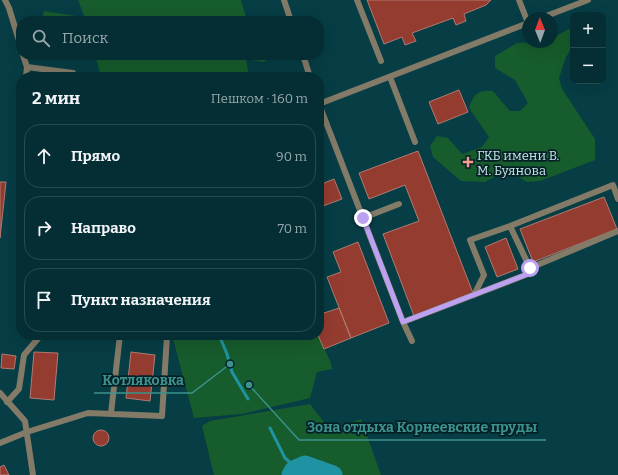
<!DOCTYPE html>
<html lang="ru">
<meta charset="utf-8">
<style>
:root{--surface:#052e34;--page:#133a40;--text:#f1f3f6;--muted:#97a8ac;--line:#264a4f}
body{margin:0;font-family:Bitter,serif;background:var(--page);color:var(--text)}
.controls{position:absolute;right:12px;top:12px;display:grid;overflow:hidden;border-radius:8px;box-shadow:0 4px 16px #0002}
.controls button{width:36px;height:36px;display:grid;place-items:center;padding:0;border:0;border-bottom:1px solid var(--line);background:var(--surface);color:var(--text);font:20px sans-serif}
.compass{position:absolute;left:522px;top:12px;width:36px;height:36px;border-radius:50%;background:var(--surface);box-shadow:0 4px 16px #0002;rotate:359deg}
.stop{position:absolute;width:12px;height:12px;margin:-9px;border:3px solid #bca0f2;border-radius:50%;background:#fff}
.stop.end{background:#bca0f2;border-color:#fff;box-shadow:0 1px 4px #0008}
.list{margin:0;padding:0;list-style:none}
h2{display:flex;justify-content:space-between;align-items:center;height:52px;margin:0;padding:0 16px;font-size:17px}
h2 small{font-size:13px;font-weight:400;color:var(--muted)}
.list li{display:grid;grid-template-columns:26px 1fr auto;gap:12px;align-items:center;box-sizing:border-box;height:64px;margin:0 8px 8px;padding:0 8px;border:1px solid var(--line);border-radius:16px}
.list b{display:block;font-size:15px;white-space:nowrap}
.list em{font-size:13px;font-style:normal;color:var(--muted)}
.icon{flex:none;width:22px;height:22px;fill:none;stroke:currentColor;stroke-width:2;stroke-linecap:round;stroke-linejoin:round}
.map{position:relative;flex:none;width:618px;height:475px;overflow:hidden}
.search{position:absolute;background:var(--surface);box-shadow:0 4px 16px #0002;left:16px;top:16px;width:308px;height:44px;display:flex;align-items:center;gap:10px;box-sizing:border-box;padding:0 14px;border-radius:16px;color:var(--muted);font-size:15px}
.panel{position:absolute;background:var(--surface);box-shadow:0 4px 16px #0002;left:16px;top:72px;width:308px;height:268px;border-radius:16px}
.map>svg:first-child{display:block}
.green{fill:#175c2c}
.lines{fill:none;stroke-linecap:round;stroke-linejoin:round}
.stream{stroke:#2093a2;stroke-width:3}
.river{stroke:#2093a2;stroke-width:19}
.building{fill:#953c31;stroke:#af7b73}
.lane{stroke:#837b68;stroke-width:6}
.route{stroke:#bca0f2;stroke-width:5}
.poi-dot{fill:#f59d8f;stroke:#062126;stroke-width:1.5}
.labels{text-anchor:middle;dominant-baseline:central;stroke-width:3.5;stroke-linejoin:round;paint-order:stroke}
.poi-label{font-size:13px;fill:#c5e4e9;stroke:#062126;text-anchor:start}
.leader{fill:none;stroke:#3c928d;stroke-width:1.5}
.callout-dot{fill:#3c928d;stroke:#062126;stroke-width:1.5}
.callout-label{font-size:14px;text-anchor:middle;font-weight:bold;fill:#3c928d;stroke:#062126;stroke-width:3.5;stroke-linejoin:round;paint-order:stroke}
</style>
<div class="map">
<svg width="618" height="475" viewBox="0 0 618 475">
<rect width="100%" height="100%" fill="#073d45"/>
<path class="green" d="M78 0H241L247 21H86Z
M44 11 76 16 75 21H42Z
M573 27V46L566 57 559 78 562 89 595 139V160L540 181 527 182 507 170 485 182 461 181 433 157 430 146 437 136 448 138 462 154 482 147 489 137 469 108C474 94 477 90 493 91L510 111H520L528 103 515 80 495 68V56L517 43 552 42V38Z
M95 55H267L269 57 264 62 246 59 249 77H101Z
M172 335H318L331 363 332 369 317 372 310 398 242 414 194 418Z
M310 404 330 430 361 419 381 475H214L202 426 210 421Z"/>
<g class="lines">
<path class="stream" d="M219 335 227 354 232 372 248 399
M270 428 285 458 293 465 294 470"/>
<path class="river" d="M291 475 294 470 305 465 333 475"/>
</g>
<path class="building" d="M367 0H491L486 5 464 14 466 21 456 25 453 18 412 33 416 41 405 45 402 37 384 44Z
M459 90 468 112 438 124 429 102Z
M418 151 473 293 414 316 383 234 419 221 405 185 369 199 359 173Z
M334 179 342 199 323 206 319 194V185Z
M0 182H6L0 238Z
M604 197 617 229 533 262 520 229Z
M506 238 518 269 497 277 485 247Z
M358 242 389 323 351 338 327 277 341 272 333 252Z
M319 300 324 313 339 308 351 338 324 349 318 335Z
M34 352 58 353 54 400 30 398Z
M131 352 155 355 150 401 126 398Z
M2 354 16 356 14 369 1 368Z
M93 438a8 8 0 1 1 16 0a8 8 0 1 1-16 0Z
M4 465 9 475H0V467Z"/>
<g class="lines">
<path class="lane" d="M5 0 9 8 21 47
M284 0 291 21
M357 0 381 61
M519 0 528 23
M541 18 588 0
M23 55 27 67 26 77
M303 55 310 77
M27 67 73 73V77
M390 77 415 142
M319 104 403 322 412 341
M319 104 528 23
M21 114V124
M363 218 399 204
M530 268 510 226 613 185 618 199
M474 295 484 275 470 240 510 226
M403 322 528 274 530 268 618 231
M0 393 25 421 33 475
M7 402 19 389 24 355 41 335
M111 413 120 335
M0 443 27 432 88 413 162 416 167 336 157 335"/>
</g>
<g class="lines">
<path class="route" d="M363 218 403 322 528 274 530 268"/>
</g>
<path class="poi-dot" d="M466 156h4v4h4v4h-4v4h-4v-4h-4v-4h4z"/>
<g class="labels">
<g class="poi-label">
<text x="477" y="155">ГКБ имени В.<tspan x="477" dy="15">М. Буянова</tspan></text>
</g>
</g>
<path class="leader" d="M230 364L192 393H94M249 385L299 440H546"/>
<g class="callout-dot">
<circle cx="230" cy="364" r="4"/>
<circle cx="249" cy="385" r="4"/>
</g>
<g class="callout-label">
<text x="143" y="385">Котляковка</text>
<text x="422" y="432">Зона отдыха Корнеевские пруды</text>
</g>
</svg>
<div class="controls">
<button>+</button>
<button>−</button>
</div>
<svg class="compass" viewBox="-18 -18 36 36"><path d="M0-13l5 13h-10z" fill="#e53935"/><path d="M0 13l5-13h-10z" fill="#97a8ac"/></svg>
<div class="stop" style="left:530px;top:268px"></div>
<div class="stop end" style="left:363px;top:218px"></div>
<div class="search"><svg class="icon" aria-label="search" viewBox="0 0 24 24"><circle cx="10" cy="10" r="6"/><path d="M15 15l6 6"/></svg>Поиск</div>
<section class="panel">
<h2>2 мин<small>Пешком · 160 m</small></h2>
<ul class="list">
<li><svg class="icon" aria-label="ahead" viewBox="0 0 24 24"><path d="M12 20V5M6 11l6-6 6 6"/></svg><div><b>Прямо</b></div><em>90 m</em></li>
<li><svg class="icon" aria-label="right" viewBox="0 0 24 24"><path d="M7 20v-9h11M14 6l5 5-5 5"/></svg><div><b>Направо</b></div><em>70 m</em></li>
<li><svg class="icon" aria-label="arrive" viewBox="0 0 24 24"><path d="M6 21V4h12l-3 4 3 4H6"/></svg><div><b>Пункт назначения</b></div></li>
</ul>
</section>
</div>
